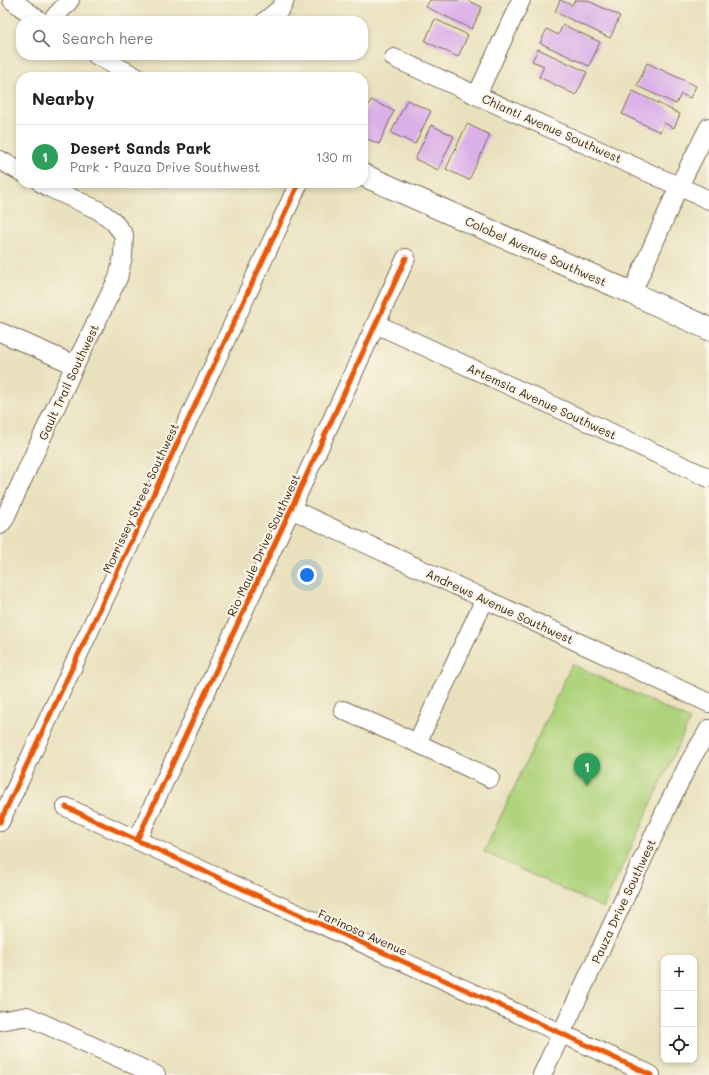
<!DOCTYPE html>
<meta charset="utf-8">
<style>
:root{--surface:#fff;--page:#f2f2f2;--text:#202124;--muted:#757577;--line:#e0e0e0;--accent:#db2777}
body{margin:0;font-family:Mali,sans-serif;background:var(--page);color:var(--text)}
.controls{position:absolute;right:12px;bottom:12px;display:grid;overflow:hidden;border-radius:8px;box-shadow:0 2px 6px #0003}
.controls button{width:36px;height:36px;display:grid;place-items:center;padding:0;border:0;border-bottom:1px solid var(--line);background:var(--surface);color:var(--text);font:20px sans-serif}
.you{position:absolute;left:307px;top:575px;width:14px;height:14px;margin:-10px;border:3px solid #fff;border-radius:50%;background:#1a73e8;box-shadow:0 0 0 6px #1a73e833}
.badge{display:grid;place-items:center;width:26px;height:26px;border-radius:50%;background:var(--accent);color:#fff;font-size:13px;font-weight:700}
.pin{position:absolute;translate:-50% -33px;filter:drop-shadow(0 1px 2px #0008)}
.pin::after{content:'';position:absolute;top:21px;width:14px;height:12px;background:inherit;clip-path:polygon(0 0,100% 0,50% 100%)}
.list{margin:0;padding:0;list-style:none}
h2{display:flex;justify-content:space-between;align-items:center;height:52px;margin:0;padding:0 16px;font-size:17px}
h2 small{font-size:13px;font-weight:400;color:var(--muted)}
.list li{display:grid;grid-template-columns:26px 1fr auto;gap:12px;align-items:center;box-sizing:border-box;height:64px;padding:0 16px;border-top:1px solid var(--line)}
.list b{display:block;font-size:15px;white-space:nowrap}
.list p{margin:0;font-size:13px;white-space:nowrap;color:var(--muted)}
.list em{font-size:13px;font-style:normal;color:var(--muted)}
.icon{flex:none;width:22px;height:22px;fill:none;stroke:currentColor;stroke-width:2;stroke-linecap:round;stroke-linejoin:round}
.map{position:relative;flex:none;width:709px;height:1075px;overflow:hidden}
.search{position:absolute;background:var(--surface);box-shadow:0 2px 6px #0003;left:16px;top:16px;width:352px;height:44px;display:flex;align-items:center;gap:10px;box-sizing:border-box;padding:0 14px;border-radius:16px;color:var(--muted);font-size:15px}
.panel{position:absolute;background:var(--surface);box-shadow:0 2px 6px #0003;left:16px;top:72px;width:352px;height:116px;border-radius:16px}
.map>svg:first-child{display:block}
.green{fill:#aed37c;stroke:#747e4d}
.building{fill:#dbb0e9}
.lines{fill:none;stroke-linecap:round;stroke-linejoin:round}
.minor-casing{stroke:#786a56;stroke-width:20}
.tertiary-casing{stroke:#786a56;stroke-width:24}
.minor{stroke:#fff;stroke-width:18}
.tertiary{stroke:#fff;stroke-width:22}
.cycleway-casing{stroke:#fcf5e5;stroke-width:8}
.cycleway{stroke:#e8590c;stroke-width:5}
.labels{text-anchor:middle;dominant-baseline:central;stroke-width:4;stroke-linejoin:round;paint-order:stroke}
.street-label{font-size:12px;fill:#3b2a1e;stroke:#fcf5e5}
</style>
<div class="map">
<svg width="709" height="1075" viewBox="0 0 709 1075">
<rect width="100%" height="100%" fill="#fcf5e5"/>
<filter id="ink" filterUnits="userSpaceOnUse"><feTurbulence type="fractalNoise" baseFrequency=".025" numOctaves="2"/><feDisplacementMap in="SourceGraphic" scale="8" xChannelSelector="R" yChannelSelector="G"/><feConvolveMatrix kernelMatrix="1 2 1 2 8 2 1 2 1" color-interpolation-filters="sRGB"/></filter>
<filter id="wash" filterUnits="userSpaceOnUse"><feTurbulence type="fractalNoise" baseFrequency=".012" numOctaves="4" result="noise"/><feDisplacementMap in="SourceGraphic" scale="16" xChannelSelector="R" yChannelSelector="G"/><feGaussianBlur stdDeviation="0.9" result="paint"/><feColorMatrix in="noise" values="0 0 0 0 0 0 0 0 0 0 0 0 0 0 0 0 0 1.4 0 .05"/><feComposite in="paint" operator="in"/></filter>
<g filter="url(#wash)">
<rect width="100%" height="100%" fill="#e9e1bd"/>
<path class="green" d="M572 664 690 720 603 908 484 852Z"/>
<g id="blocks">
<path class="building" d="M430 0H467L482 7 472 29 426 7Z
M560 0 572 5 575 0H586L620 16 610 38 555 12Z
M435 19 468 35 458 57 425 41Z
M563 25 600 42 589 66 540 43 547 29 558 35Z
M538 49 587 72 576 95 539 77 544 66 532 61Z
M647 63 696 86 690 98 681 94 676 104 637 86Z
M633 91 680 114 674 128 664 123 660 132 622 114Z
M371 100 394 111 379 144 363 137V117Z
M407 100 431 111 415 144 391 133Z
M467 124 490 135 469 180 446 169Z
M431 125 454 136 438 170 415 159Z"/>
</g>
</g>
<g filter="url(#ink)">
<use href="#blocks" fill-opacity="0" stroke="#786a56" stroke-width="1"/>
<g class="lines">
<defs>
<path id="minor" d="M12 0 40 21
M51 21 70 0
M265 21 281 8 285 0
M96 55 136 77
M394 58 709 200
M477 95 521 0
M0 160 21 172
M632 293 679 186 709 127
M376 324 709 478
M0 332 75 365
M291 509 709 703
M0 525 4 520 75 365 118 278 123 256 124 235 113 221 98 210 50 188 41 183
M343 710 417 743 490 778
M417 743 485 599
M66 807C260 899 457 984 651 1075
M0 822 299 183
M137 840 291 509 406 258
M0 1021 27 1016 156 1075
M542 1075 668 805 690 761 709 729"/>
<path id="tertiary" d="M363 175 632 293 709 329"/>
</defs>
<use href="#minor" class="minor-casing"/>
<use href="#tertiary" class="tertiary-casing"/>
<use href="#minor" class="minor"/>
<use href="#tertiary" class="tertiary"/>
<defs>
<path id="cycleway" d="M66 807C260 899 457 984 651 1075
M0 822 299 183
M137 840 291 509 406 258"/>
</defs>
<use href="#cycleway" class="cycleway-casing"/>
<use href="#cycleway" class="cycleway"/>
</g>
</g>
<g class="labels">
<g class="street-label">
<text transform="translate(552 128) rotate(24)">Chianti Avenue Southwest</text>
<text transform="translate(536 251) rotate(24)">Colobel Avenue Southwest</text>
<text transform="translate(68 382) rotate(-65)">Gault Trail Southwest</text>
<text transform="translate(542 401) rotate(25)">Artemsia Avenue Southwest</text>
<text transform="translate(140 498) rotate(-65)">Morrissey Street Southwest</text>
<text transform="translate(263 545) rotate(-65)">Rio Maule Drive Southwest</text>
<text transform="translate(500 606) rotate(25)">Andrews Avenue Southwest</text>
<text transform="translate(623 901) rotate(-65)">Pauza Drive Southwest</text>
<text transform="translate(363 932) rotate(24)">Farinosa Avenue</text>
</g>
</g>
</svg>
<div class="controls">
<button>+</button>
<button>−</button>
<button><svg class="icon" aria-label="locate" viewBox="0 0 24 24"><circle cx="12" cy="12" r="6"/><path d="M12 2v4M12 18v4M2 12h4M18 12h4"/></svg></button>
</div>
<div class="you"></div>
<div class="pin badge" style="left:587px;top:786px;background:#2e9e5b">1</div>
<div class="search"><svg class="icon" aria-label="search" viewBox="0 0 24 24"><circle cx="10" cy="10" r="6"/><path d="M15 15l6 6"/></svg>Search here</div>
<section class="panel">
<h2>Nearby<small></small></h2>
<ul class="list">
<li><span class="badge" style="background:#2e9e5b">1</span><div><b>Desert Sands Park</b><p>Park · Pauza Drive Southwest</p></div><em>130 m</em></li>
</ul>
</section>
</div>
